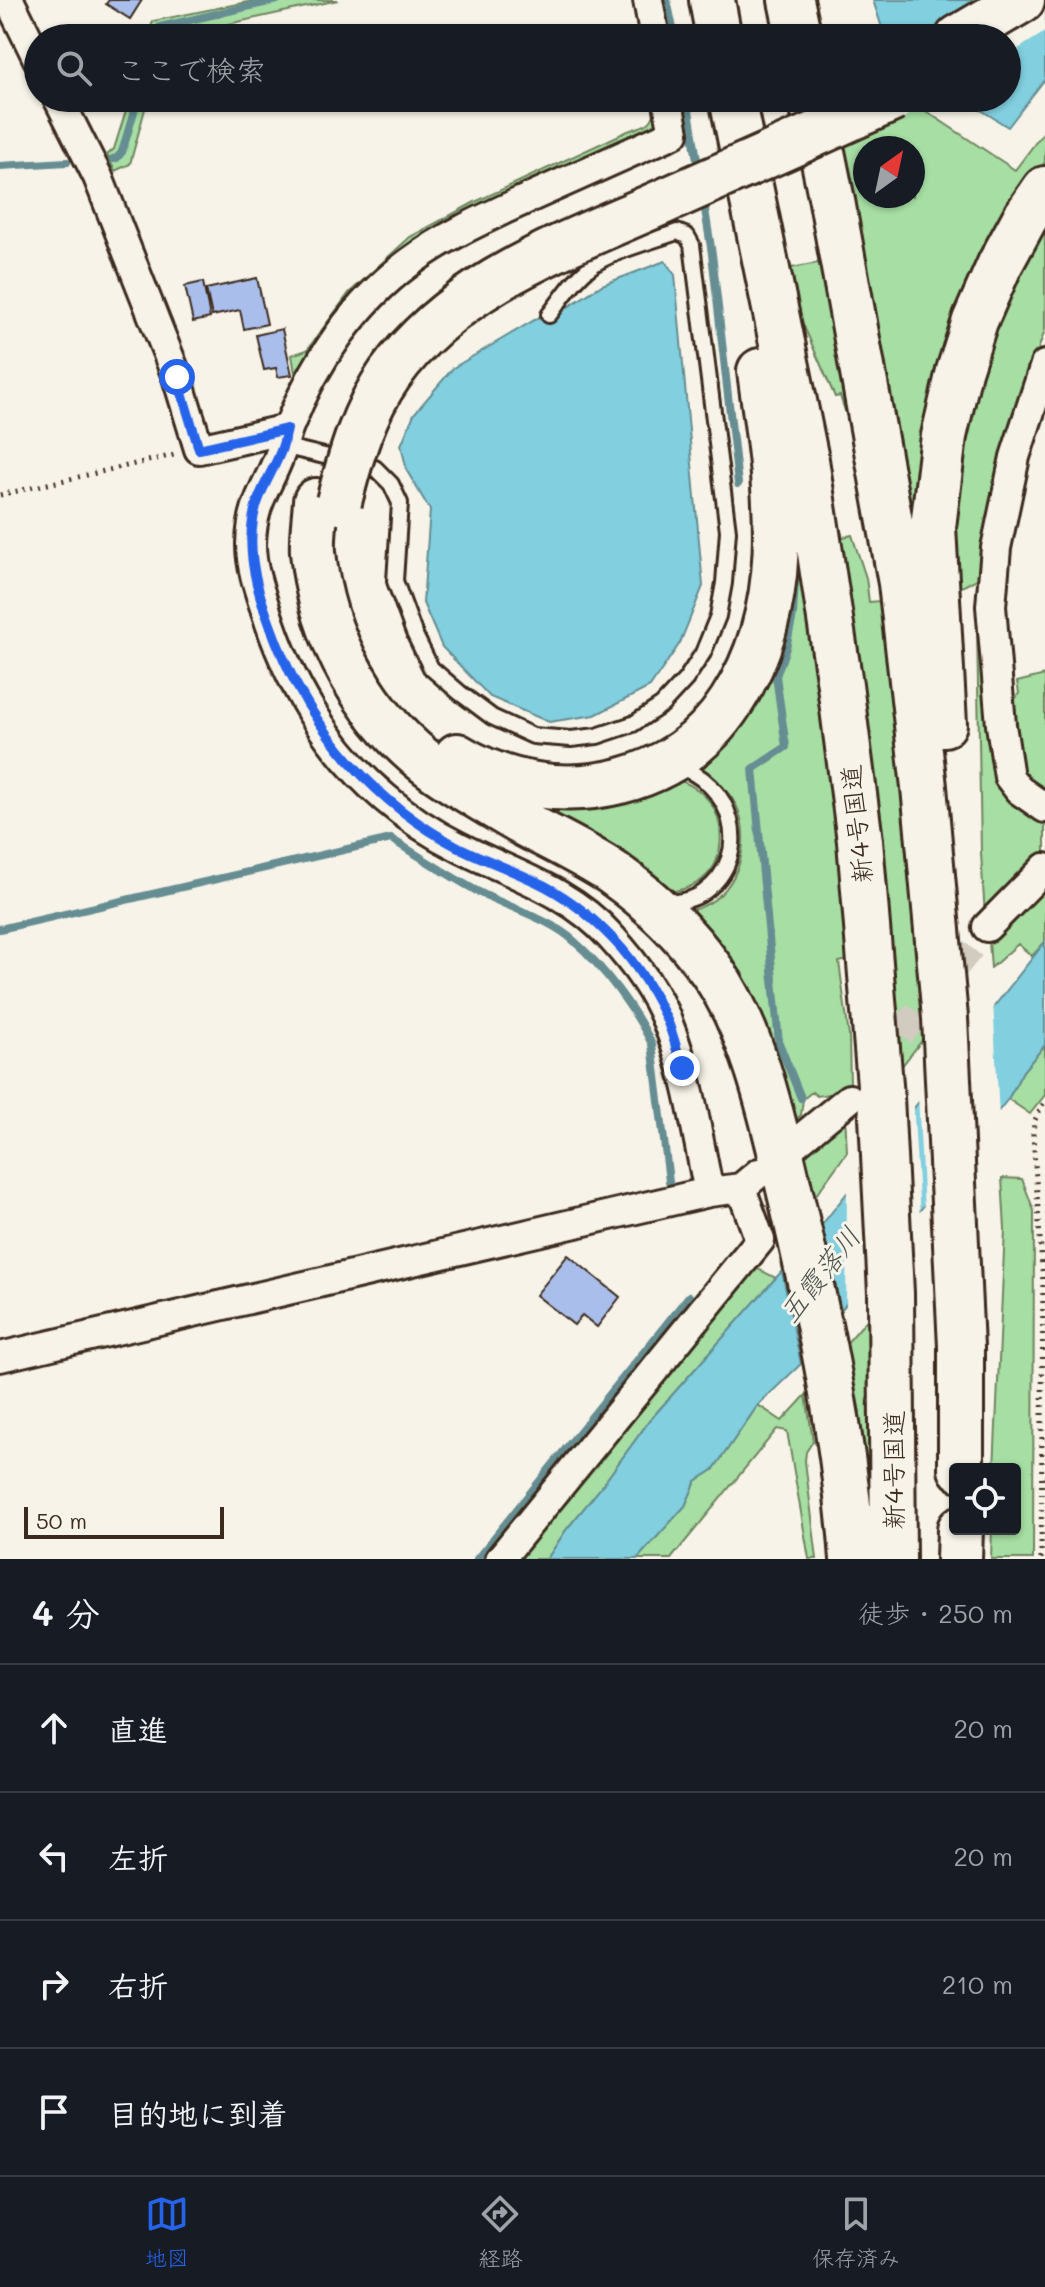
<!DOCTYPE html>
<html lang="ja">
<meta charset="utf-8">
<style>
:root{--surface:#171b24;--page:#20242c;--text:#f1f3f6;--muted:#9ea1a6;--line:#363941;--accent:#2563eb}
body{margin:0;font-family:Mali,"Klee One",sans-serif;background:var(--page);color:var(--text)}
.controls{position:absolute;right:24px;bottom:24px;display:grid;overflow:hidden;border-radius:8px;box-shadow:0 2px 6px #0004}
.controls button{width:72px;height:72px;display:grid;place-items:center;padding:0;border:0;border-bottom:2px solid var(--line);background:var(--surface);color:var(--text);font:40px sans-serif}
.compass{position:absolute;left:853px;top:136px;width:72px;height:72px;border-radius:50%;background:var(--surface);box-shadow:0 2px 6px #0004;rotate:33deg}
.scale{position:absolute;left:24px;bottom:20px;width:200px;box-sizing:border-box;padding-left:8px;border:4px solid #3b2a1e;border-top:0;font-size:22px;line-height:28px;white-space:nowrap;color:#3b2a1e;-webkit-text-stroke:6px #f7f3e8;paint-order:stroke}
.stop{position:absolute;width:24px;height:24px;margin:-18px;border:6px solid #2563eb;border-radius:50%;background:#fff}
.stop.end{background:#2563eb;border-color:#fff;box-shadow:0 2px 8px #0008}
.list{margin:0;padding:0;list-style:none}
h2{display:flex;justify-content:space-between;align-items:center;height:104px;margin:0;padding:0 32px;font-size:34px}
h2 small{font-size:26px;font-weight:400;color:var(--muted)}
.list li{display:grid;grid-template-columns:52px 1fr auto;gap:24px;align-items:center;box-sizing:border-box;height:128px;padding:0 32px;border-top:2px solid var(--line)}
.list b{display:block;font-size:30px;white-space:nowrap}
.list em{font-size:26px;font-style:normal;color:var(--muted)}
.icon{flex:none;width:44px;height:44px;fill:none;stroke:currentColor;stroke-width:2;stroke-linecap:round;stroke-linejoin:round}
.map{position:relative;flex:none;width:1045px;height:1559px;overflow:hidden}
.search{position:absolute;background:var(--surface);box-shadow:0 2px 6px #0004;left:24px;right:24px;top:24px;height:88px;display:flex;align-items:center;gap:20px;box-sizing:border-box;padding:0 28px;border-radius:44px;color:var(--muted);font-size:30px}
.sheet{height:616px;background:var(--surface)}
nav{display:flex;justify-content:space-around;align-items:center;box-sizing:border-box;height:112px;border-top:2px solid var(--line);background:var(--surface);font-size:22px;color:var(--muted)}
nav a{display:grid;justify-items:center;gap:4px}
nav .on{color:var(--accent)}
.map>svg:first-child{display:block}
.green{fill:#a6dea3;stroke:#708460;stroke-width:2;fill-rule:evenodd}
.water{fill:#81cfdf;stroke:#658d92;stroke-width:2}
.pier{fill:#f7f3e8}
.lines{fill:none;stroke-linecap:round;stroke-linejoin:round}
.stream{stroke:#658d92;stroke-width:8}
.building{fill:#aabeec;stroke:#3b2a1e;stroke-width:2}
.street-tunnel{stroke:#d1cbc0;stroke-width:28;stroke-dasharray:28 14;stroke-linecap:butt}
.lane-casing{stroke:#3b2a1e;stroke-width:20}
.street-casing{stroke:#3b2a1e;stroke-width:34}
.highway-casing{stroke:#3b2a1e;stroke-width:50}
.path{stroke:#3b2a1e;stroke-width:5;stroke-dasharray:2 6;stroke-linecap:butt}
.lane{stroke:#f7f3e8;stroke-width:14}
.street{stroke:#f7f3e8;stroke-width:28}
.highway{stroke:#f7f3e8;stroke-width:44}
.highway-bridge-casing{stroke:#3b2a1e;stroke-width:50;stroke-linecap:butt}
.highway-bridge{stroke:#f7f3e8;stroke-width:44}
.route{stroke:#2563eb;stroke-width:10}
.labels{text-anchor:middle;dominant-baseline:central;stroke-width:6;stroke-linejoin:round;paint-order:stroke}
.street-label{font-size:26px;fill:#3b2a1e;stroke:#f7f3e8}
.water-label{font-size:28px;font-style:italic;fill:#4c534e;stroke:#f7f3e8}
</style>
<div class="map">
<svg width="1045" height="1559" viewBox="0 0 1045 1559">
<rect width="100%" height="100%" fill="#f7f3e8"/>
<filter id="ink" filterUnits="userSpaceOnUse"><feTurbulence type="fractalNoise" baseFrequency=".0125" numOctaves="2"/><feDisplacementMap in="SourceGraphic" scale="16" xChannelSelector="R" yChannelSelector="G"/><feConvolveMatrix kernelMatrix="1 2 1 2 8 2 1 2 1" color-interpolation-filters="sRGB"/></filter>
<g filter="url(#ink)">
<path class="green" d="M257 0H338L165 38H148L153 21Z
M130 98H148L130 164 115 171 107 155 114 149Z
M831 98H906L1015 170 1045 130V162L1026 188 913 529ZM865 148H913V196H865Z
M655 107 662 124 479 215 304 375 295 373 292 355 307 350 349 293 410 237 475 202 628 131C644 125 654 126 655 107Z
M1045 228V330L1014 418 984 577C974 578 966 587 954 590L952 532 958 463 982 360 1011 284Z
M823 262 856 444 840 396 835 397 802 322 791 268Z
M782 461 824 695 849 960 839 962 849 1036 850 1085 842 1092 817 1096 812 1092 803 1099 801 1115 794 1121 679 913C687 911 696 910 703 906 739 891 753 839 736 805 726 786 709 774 692 763L713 748Z
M830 501 843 537 852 535 866 578 869 602 880 601 892 669 927 1034 894 1076Z
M981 621 998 767 1045 820V856L985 916 981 853 977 628Z
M1045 675V798L1021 779 1010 708 1019 693 1017 682Z
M672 778C686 782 700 789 709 801 725 820 725 859 706 876 696 887 681 890 666 893L527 815 535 800Z
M1045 887V942L1032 956 1018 944 991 968 989 941 1002 927Z
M1045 1045V1095L1030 1114 1008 1099 1023 1071Z
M845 1114 847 1152 806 1209 793 1156 823 1140Z
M1002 1178 1022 1179 1034 1211 1033 1559H991L992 1529H1015V1469H994L1005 1229Z
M750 1265 776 1278 650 1420 599 1490 566 1530 547 1559H507Z
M871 1315 873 1511 859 1512 846 1417 860 1412 845 1345Z
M806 1395 813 1441 806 1452 805 1461 817 1559H809L787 1431 777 1429 671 1559H637L685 1506 696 1481 713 1470 758 1405 782 1421Z"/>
<path class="water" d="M873 0H1045V79L1008 127 962 98H1007V38H893L884 34Z
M665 261 675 275 703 586 680 643 650 687 595 715 549 722 490 697 442 647 423 603 430 510 407 471 401 445 414 414 453 368 548 312 551 318 602 285Z
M1045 942V1045L1023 1071 1008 1099 831 1323 813 1236Z
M782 1271 801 1364 758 1405 713 1470 696 1481 685 1506 637 1559H547L566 1530 599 1490 650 1420Z"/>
<path class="pier" d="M993 0H1045V32L1007 56V38H927Z
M993 1000 999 1117 924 1211 918 1095Z
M913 1101 920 1217 846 1311 847 1186Z"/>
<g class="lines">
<path class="stream" d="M667 0 675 38
M156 38 160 27 277 0
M687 98 699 172
M113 159 117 158 122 152 138 98
M0 166 67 162
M703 197 712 254 738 484
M795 579 793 615 786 648 776 676 786 747 753 769 779 1043 801 1098
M0 929 391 839C419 856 446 874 475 890 506 907 549 918 574 941 603 966 636 1011 652 1044L669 1181
M477 1559 689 1296"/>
</g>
<path class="building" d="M109 0H142L130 19 106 4Z
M257 278 267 324 244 329 240 310 212 316 206 289Z
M203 282 210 318 193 322 185 286Z
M282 329 292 375 278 377 276 368 264 370 256 335Z
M568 1255 620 1297 597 1327 582 1315 574 1325 536 1295Z"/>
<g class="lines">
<path class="street-tunnel" d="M874 1067 987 927"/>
<defs>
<path id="lane" d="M282 446 375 468 391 484 400 503 395 581 414 633 431 668 460 693 492 717 533 736 571 739 597 736 633 724 662 705 686 679 703 653 718 616 724 583 728 531 692 245 687 236 677 232C653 241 608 252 590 267 573 280 562 299 549 315
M662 904C677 902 692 901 704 892 755 855 732 780 675 766"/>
<path id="street" d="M9 0 38 59
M648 0 655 38
M58 98 98 177 177 377 199 449 287 429
M667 98 674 133C627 154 580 175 533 196 490 216 448 234 410 262 355 302 314 363 289 426 285 435 284 445 280 454 267 489 252 502 251 544 251 566 258 587 265 608 287 680 327 749 385 798 407 817 433 834 459 847 511 874 569 890 610 936 632 960 655 990 667 1021 689 1075 697 1135 709 1192
M1045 365 1015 457 996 548 991 606 1001 725 1009 777 1019 790 1045 808
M987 927 1045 868
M792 1146 849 1099
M0 1357 709 1192 741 1188 759 1173
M500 1559 760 1240 741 1188"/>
<path id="highway" d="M712 0 719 38
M791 0 799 38
M958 38 1022 0
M732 98 806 460 840 685 860 841 881 1097 891 1293 893 1559
M811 98 832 201 901 583 924 787 945 1018 961 1347V1469
M316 501C315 518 312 536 313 552 321 638 367 721 438 771 464 789 492 805 519 821 550 838 583 853 613 873 651 900 685 933 712 971 755 1032 774 1125 791 1197 819 1317 844 1436 853 1559
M944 724 933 527 944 436 959 371 975 321 1000 264 1025 218 1045 189
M457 756C506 786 565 795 620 781 667 769 705 742 731 702 797 602 775 483 760 371
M959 1559 960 1529"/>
</defs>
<use href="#lane" class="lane-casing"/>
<use href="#street" class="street-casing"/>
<use href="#highway" class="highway-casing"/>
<path class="path" d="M0 495 174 455
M1041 1559 1043 1282 1033 1135 1034 1122 1045 1100"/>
<use href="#lane" class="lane"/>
<use href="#street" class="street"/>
<use href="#highway" class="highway"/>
<defs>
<path id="highway-bridge" d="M339 502C350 458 363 412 390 374 455 282 571 243 669 199 744 166 820 132 895 98"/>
</defs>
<use href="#highway-bridge" class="highway-bridge-casing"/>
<use href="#highway-bridge" class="highway-bridge"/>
</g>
</g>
<g class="lines" filter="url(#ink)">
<path class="route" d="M177 377 199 449 287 429C285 439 282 449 278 458 269 478 256 498 253 520 246 562 262 605 277 643 312 730 376 805 460 848 485 860 512 870 537 882 562 894 587 913 606 932 630 955 651 987 665 1016 673 1032 677 1051 682 1068"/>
</g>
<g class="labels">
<g class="street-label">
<text transform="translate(856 824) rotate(-96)">新4号国道</text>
<text transform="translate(893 1470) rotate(-90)">新4号国道</text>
</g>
<g class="water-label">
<text transform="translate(819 1274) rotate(-52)">五霞落川</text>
</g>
</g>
</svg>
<div class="controls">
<button><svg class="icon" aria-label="locate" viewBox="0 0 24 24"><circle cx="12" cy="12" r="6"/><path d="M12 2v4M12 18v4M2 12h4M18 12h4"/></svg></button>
</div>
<svg class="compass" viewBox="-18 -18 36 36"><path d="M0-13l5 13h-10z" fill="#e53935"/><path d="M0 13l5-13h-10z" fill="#9ea1a6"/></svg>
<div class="scale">50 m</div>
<div class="stop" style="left:177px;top:377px"></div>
<div class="stop end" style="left:682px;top:1068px"></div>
<div class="search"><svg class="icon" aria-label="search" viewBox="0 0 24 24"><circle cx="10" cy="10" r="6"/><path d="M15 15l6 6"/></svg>ここで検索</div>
</div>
<section class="sheet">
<h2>4 分<small>徒歩 · 250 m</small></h2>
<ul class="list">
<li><svg class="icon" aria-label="ahead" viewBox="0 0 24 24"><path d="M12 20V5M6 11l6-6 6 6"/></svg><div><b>直進</b></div><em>20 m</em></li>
<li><svg class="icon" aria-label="left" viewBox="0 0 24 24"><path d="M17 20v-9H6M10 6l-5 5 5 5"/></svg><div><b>左折</b></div><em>20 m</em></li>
<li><svg class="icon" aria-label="right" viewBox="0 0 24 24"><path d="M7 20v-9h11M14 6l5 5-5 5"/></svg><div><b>右折</b></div><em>210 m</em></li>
<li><svg class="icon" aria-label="arrive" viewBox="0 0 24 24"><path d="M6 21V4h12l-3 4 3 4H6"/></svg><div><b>目的地に到着</b></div></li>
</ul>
</section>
<nav>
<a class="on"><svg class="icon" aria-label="map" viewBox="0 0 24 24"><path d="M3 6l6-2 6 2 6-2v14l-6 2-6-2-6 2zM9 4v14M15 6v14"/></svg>地図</a>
<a><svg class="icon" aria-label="directions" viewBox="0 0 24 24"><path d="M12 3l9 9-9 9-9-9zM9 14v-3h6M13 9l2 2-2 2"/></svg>経路</a>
<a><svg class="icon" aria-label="saved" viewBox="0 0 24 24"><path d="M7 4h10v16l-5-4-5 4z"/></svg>保存済み</a>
</nav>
